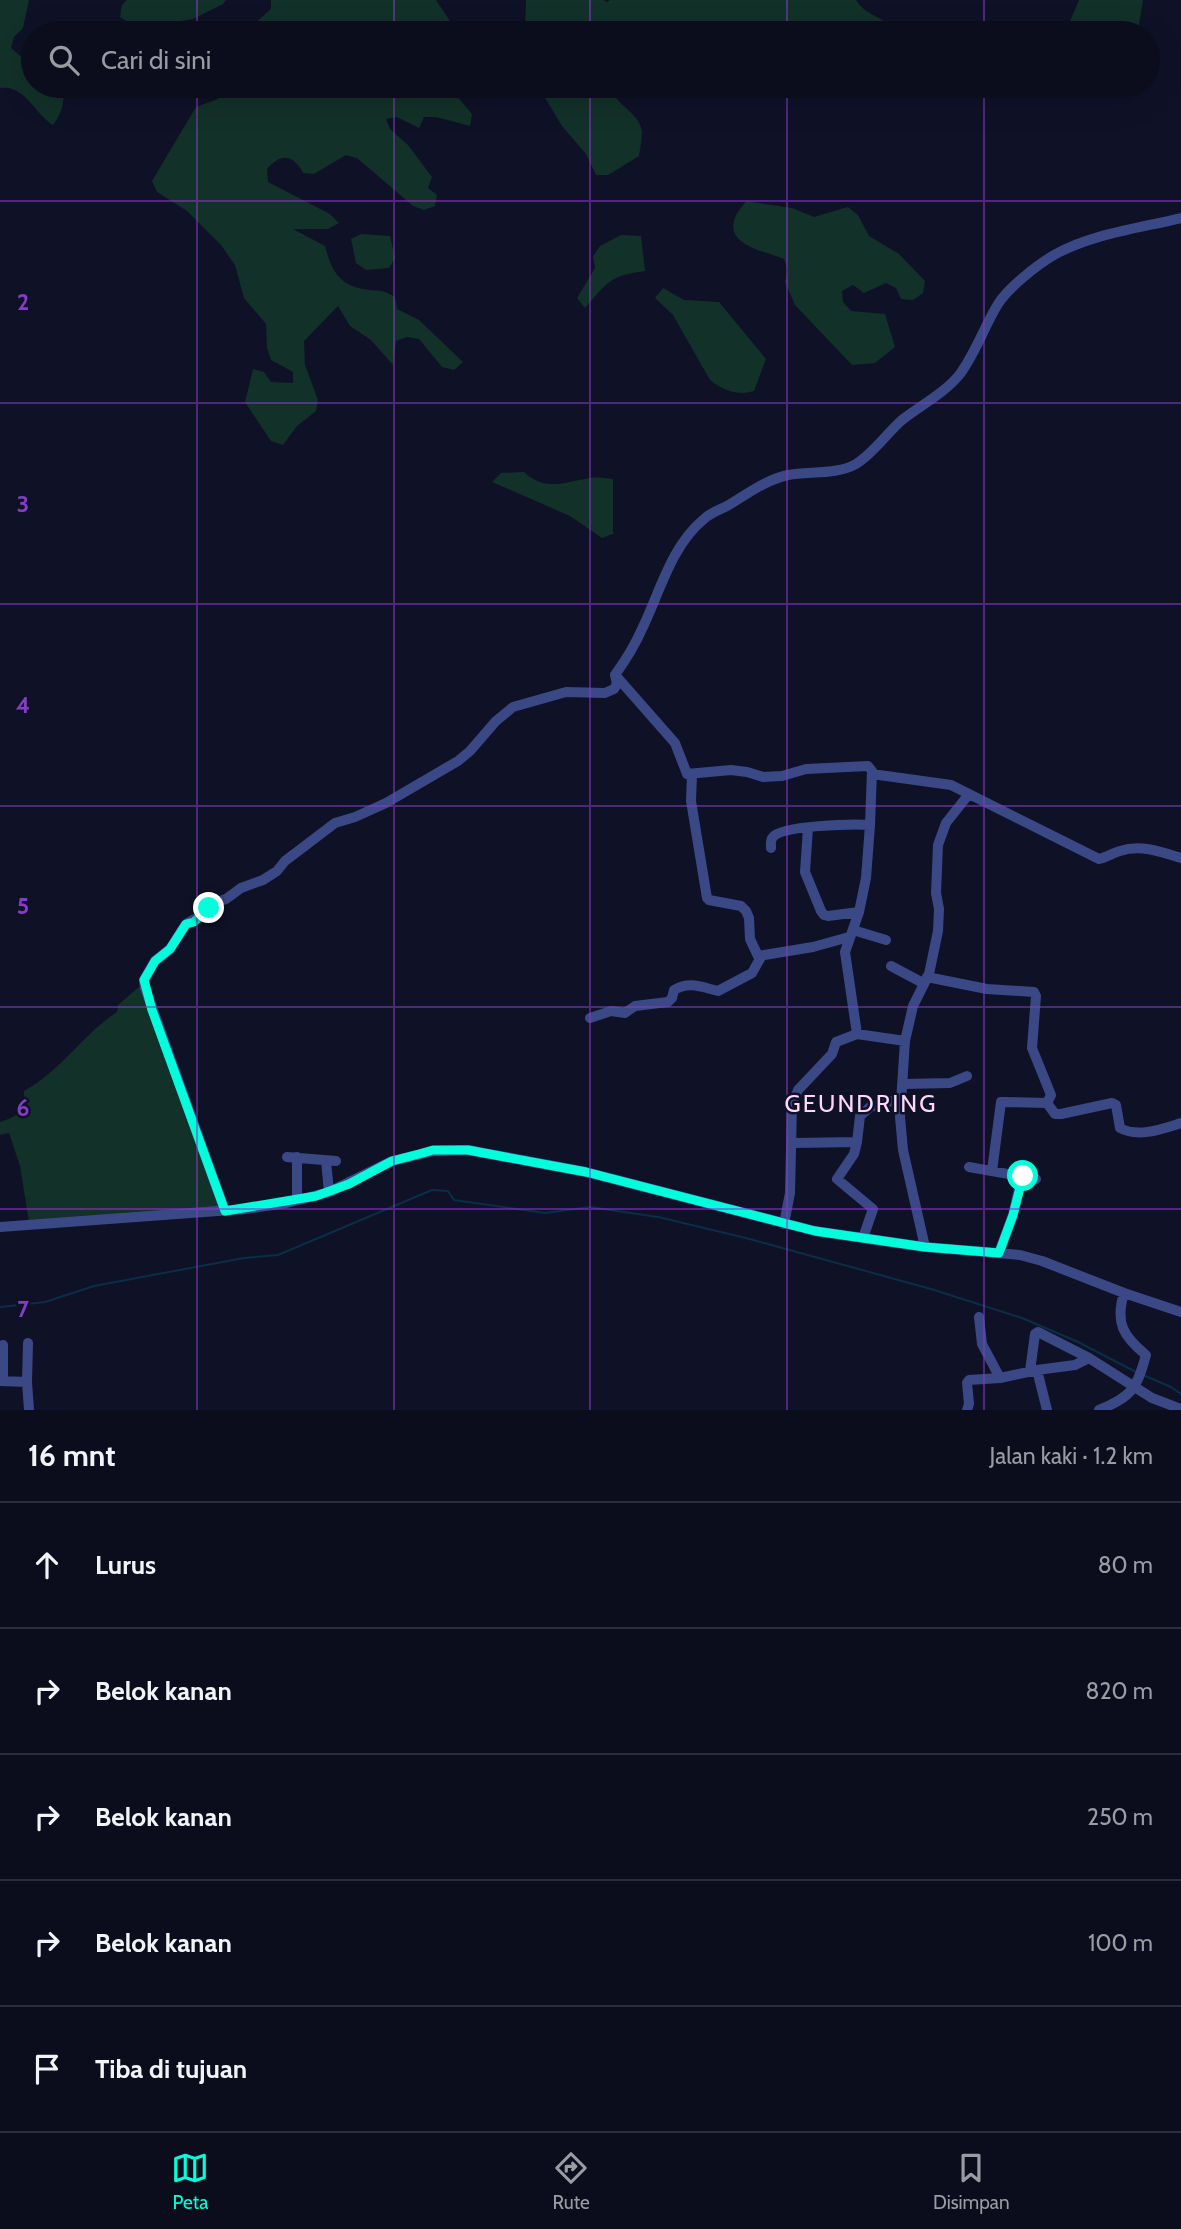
<!DOCTYPE html>
<html lang="id">
<meta charset="utf-8">
<style>
:root{--surface:#0b0d1d;--page:#141626;--text:#f1f3f6;--muted:#9a9ca4;--line:#2b2d3b;--accent:#01ffdb}
body{margin:0;font-family:Cabin,sans-serif;background:var(--page);color:var(--text)}
.stop{position:absolute;width:21px;height:21px;margin:-16px;border:5px solid #01ffdb;border-radius:50%;background:#fff}
.stop.end{background:#01ffdb;border-color:#fff;box-shadow:0 2px 7px #0008}
.list{margin:0;padding:0;list-style:none}
h2{display:flex;justify-content:space-between;align-items:center;height:91px;margin:0;padding:0 28px;font-size:30px}
h2 small{font-size:23px;font-weight:400;color:var(--muted)}
.list li{display:grid;grid-template-columns:46px 1fr auto;gap:21px;align-items:center;box-sizing:border-box;height:126px;padding:0 28px;border-top:2px solid var(--line)}
.list b{display:block;font-size:26px;white-space:nowrap}
.list em{font-size:23px;font-style:normal;color:var(--muted)}
.icon{flex:none;width:38px;height:38px;fill:none;stroke:currentColor;stroke-width:2;stroke-linecap:round;stroke-linejoin:round}
.map{position:relative;flex:none;width:1181px;height:1410px;overflow:hidden}
.search{position:absolute;background:var(--surface);box-shadow:0 7px 28px #0002;left:21px;right:21px;top:21px;height:77px;display:flex;align-items:center;gap:18px;box-sizing:border-box;padding:0 24px;border-radius:38px;color:var(--muted);font-size:26px}
.sheet{height:721px;background:var(--surface)}
nav{display:flex;justify-content:space-around;align-items:center;box-sizing:border-box;height:98px;border-top:2px solid var(--line);background:var(--surface);font-size:19px;color:var(--muted)}
nav a{display:grid;justify-items:center;gap:4px}
nav .on{color:var(--accent)}
.map>svg:first-child{display:block}
.green{fill:#123129}
.lines{fill:none;stroke-linecap:round;stroke-linejoin:round}
.stream{stroke:#0a2e46;stroke-width:2}
.minor{stroke:#3a4986;stroke-width:10}
.route{stroke:#01ffdb;stroke-width:9}
.grid{fill:none;stroke:#843dc5;stroke-width:2;stroke-opacity:0.55}
.labels{text-anchor:middle;dominant-baseline:central;stroke-width:5;stroke-linejoin:round;paint-order:stroke}
.quarter-label{font-size:24px;letter-spacing:2px;fill:#ffd7fa;stroke:#0f1127}
.grid-label{font-size:23px;text-anchor:middle;font-weight:bold;fill:#843dc5;stroke:#0f1127;stroke-width:5;stroke-linejoin:round;paint-order:stroke}
</style>
<div class="map">
<svg width="1181" height="1410" viewBox="0 0 1181 1410">
<rect width="100%" height="100%" fill="#0f1127"/>
<path class="green" d="M0 0H29L23 28 14 37 11 48 33 67V86H61C67 99 61 115 53 125 35 114 25 84 0 88Z
M127 0H226L223 4 193 19 170 23 153 33H146L120 17 122 5Z
M271 0H436L458 33H250L253 25 271 9Z
M526 0H603L607 2 610 0H856C865 16 887 17 895 33H525Z
M1079 0H1143L1138 31 1065 33Z
M229 86H453L456 95 472 114 470 126 436 117H424L419 128 397 117 386 119 390 129 408 145 432 177 428 188 437 195 435 206 424 210 413 206 357 158 346 155 314 174 303 173C293 154 281 153 267 169L268 182 330 214 339 223 328 229H293L325 246C331 268 337 284 363 289 377 292 381 288 395 297L397 309 419 320 463 362 454 370 442 367 419 339 407 337 396 341 393 365 371 340 350 326 338 306 304 341 305 365 318 400 316 411 297 426 283 445 271 441 245 402 253 369 264 372 271 382 293 383V372L271 360 267 348 266 324 244 298 235 265 221 245 187 211 157 192 152 181 196 107 218 99Z
M538 86H608C615 104 640 113 642 132 642 140 640 148 639 156L608 175H596L586 154 562 126Z
M746 201 792 208 814 217 848 207 858 215 869 236 899 254 925 281 923 293 913 300 901 299 896 288 886 283 864 293 853 285 842 291 843 302 851 311 885 314 895 347 875 363 852 365 795 305 785 282 788 270 784 259C767 252 727 246 734 221 735 214 742 207 746 201Z
M361 234 390 236 395 258 389 268 366 270 356 263 351 239Z
M621 235 641 236 645 271C609 276 608 282 585 308L577 298 595 268 593 256 600 246Z
M663 288 684 300 719 302 766 359 754 391C738 396 724 391 710 380L673 315 655 298Z
M524 472C545 492 565 482 590 478 597 477 605 478 613 479V534L602 538 570 516 492 482 501 473Z
M140 986 228 1210 29 1222 20 1166 9 1133 0 1135V1122C18 1116 25 1112 24 1091 61 1071 82 1035 117 1012L118 1005Z"/>
<g class="lines">
<path class="stream" d="M0 1307 45 1302 94 1286 244 1258 278 1255 432 1190 448 1191 454 1200 545 1213 590 1207 658 1217 746 1238 931 1289 1022 1318 1076 1341 1138 1373
M1143 1375 1171 1387 1181 1394"/>
<path class="minor" d="M617 677 675 743 687 774 731 770 747 772 763 777 782 776 806 769 868 766 872 771 870 825 866 878 859 912 845 952 857 1034 836 1042 832 1054 798 1090 792 1105 790 1193 784 1224
M872 774 951 785 1099 859C1107 857 1113 853 1120 851 1141 844 1162 852 1181 858
M692 775 691 801 707 898 709 900 741 906 746 911 749 918 750 939 758 956 813 947 849 937
M808 828 805 872 821 911 824 915 828 916 859 912
M771 848C771 844 770 840 773 837 781 825 855 824 870 825
M853 930 886 940
M891 966 923 983
M927 977 987 989 1034 992 1036 996 1032 1048 1051 1095 1047 1103
M590 1018 611 1011 625 1013 635 1006 668 1002 672 998 674 990C690 981 701 987 718 991L752 973 761 957
M857 1034 905 1041
M904 1084 950 1083 967 1076
M1047 1103 1055 1114H1061L1112 1103 1116 1105 1120 1128C1138 1138 1162 1129 1181 1123
M857 1142 854 1154 837 1179 873 1209 863 1238
M793 1143 857 1142 860 1116 870 1107 903 1098
M287 1157 336 1161
M297 1157V1200
M326 1161 329 1192
M969 1167 1036 1179
M992 1171 1001 1102 1047 1103
M225 1211 145 988 144 980 155 961 170 949 186 924 203 914 214 903 226 899 241 888 263 880 277 871 285 861 335 823 355 817 386 803 458 761 470 751 496 721 513 707 566 692 605 693 614 689 617 684 615 675C625 661 635 645 642 629 660 592 671 546 704 519 710 513 719 510 727 506 746 495 765 480 788 475 809 471 837 475 856 464 874 453 886 434 902 420 921 405 945 393 960 374 976 352 984 327 998 304 1008 288 1037 265 1054 255 1091 234 1140 228 1181 218
M0 1227 245 1209 287 1203 329 1192 392 1161 433 1151 468 1150 586 1172 815 1231 925 1247 1020 1255 1042 1261 1124 1293 1181 1312
M925 1247 903 1150 900 1117 905 1041 913 1006 929 974 938 931 939 909 936 893 938 845 946 823 969 794
M999 1253 1013 1215 1022 1176
M979 1317 982 1344 1000 1378
M1037 1370 1075 1365 1089 1358
M1030 1371 1035 1334 1038 1332 1089 1358 1152 1398 1181 1409
M0 1381 27 1382 29 1410
M3 1381V1345
M27 1382 28 1343
M967 1410 969 1404 967 1383 969 1380 1000 1378 1037 1370 1047 1410
M1099 1410C1132 1397 1137 1388 1146 1355 1123 1336 1115 1323 1124 1293"/>
</g>
<g class="lines">
<path class="route" d="M209 908 194 922 186 924 170 949 155 961 144 980 152 1010 225 1211 316 1196 349 1184 392 1161 419 1154 433 1150H468L586 1172 815 1231 925 1247 999 1253 1013 1215 1023 1176"/>
</g>
<path class="grid" d="M197 0V33M394 0V33M590 0V33M787 0V33M984 0V33M197 86V1410M394 86V1410M590 86V1410M787 86V1410M984 86V1410M0 201H1181M0 403H1181M0 604H1181M0 806H1181M0 1007H1181M0 1209H1181"/>
<g class="labels">
<g class="quarter-label">
<text x="861" y="1103">GEUNDRING</text>
</g>
</g>
<g class="grid-label">
<text x="23" y="310">2</text>
<text x="23" y="512">3</text>
<text x="23" y="713">4</text>
<text x="23" y="914">5</text>
<text x="23" y="1116">6</text>
<text x="23" y="1317">7</text>
</g>
</svg>
<div class="stop" style="left:1023px;top:1176px"></div>
<div class="stop end" style="left:209px;top:908px"></div>
<div class="search"><svg class="icon" aria-label="search" viewBox="0 0 24 24"><circle cx="10" cy="10" r="6"/><path d="M15 15l6 6"/></svg>Cari di sini</div>
</div>
<section class="sheet">
<h2>16 mnt<small>Jalan kaki · 1.2 km</small></h2>
<ul class="list">
<li><svg class="icon" aria-label="ahead" viewBox="0 0 24 24"><path d="M12 20V5M6 11l6-6 6 6"/></svg><div><b>Lurus</b></div><em>80 m</em></li>
<li><svg class="icon" aria-label="right" viewBox="0 0 24 24"><path d="M7 20v-9h11M14 6l5 5-5 5"/></svg><div><b>Belok kanan</b></div><em>820 m</em></li>
<li><svg class="icon" aria-label="right" viewBox="0 0 24 24"><path d="M7 20v-9h11M14 6l5 5-5 5"/></svg><div><b>Belok kanan</b></div><em>250 m</em></li>
<li><svg class="icon" aria-label="right" viewBox="0 0 24 24"><path d="M7 20v-9h11M14 6l5 5-5 5"/></svg><div><b>Belok kanan</b></div><em>100 m</em></li>
<li><svg class="icon" aria-label="arrive" viewBox="0 0 24 24"><path d="M6 21V4h12l-3 4 3 4H6"/></svg><div><b>Tiba di tujuan</b></div></li>
</ul>
</section>
<nav>
<a class="on"><svg class="icon" aria-label="map" viewBox="0 0 24 24"><path d="M3 6l6-2 6 2 6-2v14l-6 2-6-2-6 2zM9 4v14M15 6v14"/></svg>Peta</a>
<a><svg class="icon" aria-label="directions" viewBox="0 0 24 24"><path d="M12 3l9 9-9 9-9-9zM9 14v-3h6M13 9l2 2-2 2"/></svg>Rute</a>
<a><svg class="icon" aria-label="saved" viewBox="0 0 24 24"><path d="M7 4h10v16l-5-4-5 4z"/></svg>Disimpan</a>
</nav>
